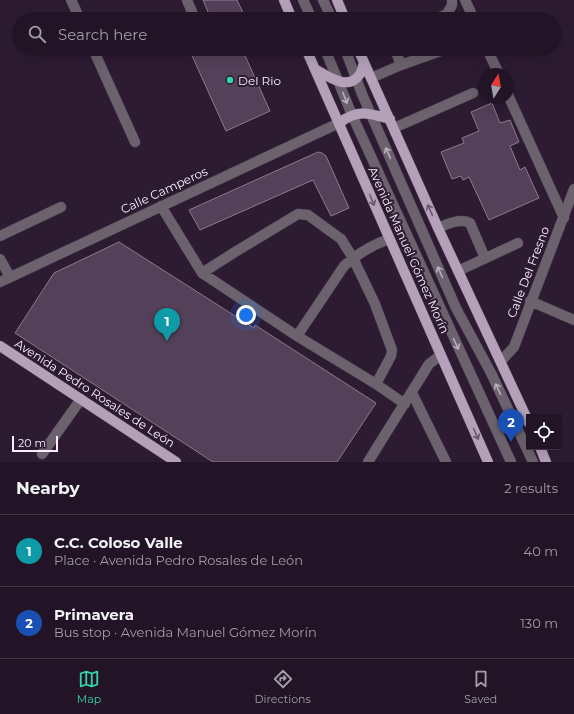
<!DOCTYPE html>
<meta charset="utf-8">
<style>
:root{--surface:#221426;--page:#2a1d2e;--text:#f1f3f6;--muted:#a29ea7;--line:#3f3343;--accent:#32d4a9}
body{margin:0;font-family:Montserrat,sans-serif;background:var(--page);color:var(--text)}
.controls{position:absolute;right:12px;bottom:12px;display:grid;overflow:hidden;border-radius:0px;box-shadow:0 4px 16px #0002}
.controls button{width:36px;height:36px;display:grid;place-items:center;padding:0;border:0;border-bottom:1px solid var(--line);background:var(--surface);color:var(--text);font:20px sans-serif}
.compass{position:absolute;left:478px;top:68px;width:36px;height:36px;border-radius:50%;background:var(--surface);box-shadow:0 4px 16px #0002;rotate:11deg}
.scale{position:absolute;left:12px;bottom:10px;width:46px;box-sizing:border-box;padding-left:4px;border:2px solid #fbeffe;border-top:0;font-size:11px;line-height:14px;white-space:nowrap;color:#fbeffe;-webkit-text-stroke:3px #2d1b32;paint-order:stroke}
.you{position:absolute;left:246px;top:315px;width:14px;height:14px;margin:-10px;border:3px solid #fff;border-radius:50%;background:#1a73e8;box-shadow:0 0 0 6px #1a73e833}
.badge{display:grid;place-items:center;width:26px;height:26px;border-radius:50%;background:var(--accent);color:#fff;font-size:13px;font-weight:700}
.pin{position:absolute;translate:-50% -33px;filter:drop-shadow(0 1px 2px #0008)}
.pin::after{content:'';position:absolute;top:21px;width:14px;height:12px;background:inherit;clip-path:polygon(0 0,100% 0,50% 100%)}
.list{margin:0;padding:0;list-style:none}
h2{display:flex;justify-content:space-between;align-items:center;height:52px;margin:0;padding:0 16px;font-size:17px}
h2 small{font-size:13px;font-weight:400;color:var(--muted)}
.list li{display:grid;grid-template-columns:26px 1fr auto;gap:12px;align-items:center;box-sizing:border-box;height:72px;padding:0 16px;border-top:1px solid var(--line)}
.list b{display:block;font-size:15px;white-space:nowrap}
.list p{margin:0;font-size:13px;white-space:nowrap;color:var(--muted)}
.list em{font-size:13px;font-style:normal;color:var(--muted)}
.icon{flex:none;width:22px;height:22px;fill:none;stroke:currentColor;stroke-width:2;stroke-linecap:round;stroke-linejoin:round}
.map{position:relative;flex:none;width:574px;height:462px;overflow:hidden}
.search{position:absolute;background:var(--surface);box-shadow:0 4px 16px #0002;left:12px;right:12px;top:12px;height:44px;display:flex;align-items:center;gap:10px;box-sizing:border-box;padding:0 14px;border-radius:22px;color:var(--muted);font-size:15px}
.sheet{height:196px;background:var(--surface)}
nav{display:flex;justify-content:space-around;align-items:center;box-sizing:border-box;height:56px;border-top:1px solid var(--line);background:var(--surface);font-size:11px;color:var(--muted)}
nav a{display:grid;justify-items:center;gap:2px}
nav .on{color:var(--accent)}
.map>svg:first-child{display:block}
.building{fill:#544059;stroke:#8e7893}
.lines{fill:none;stroke-linecap:round;stroke-linejoin:round}
.minor-casing{stroke:#4a394f;stroke-width:11}
.major-casing{stroke:#4a394f;stroke-width:11}
.minor{stroke:#6b626e;stroke-width:10}
.major{stroke:#b4a1b9;stroke-width:10}
.oneway{stroke:#bab0bd}
.oneway2{stroke:#6a576f}
.poi-dot{fill:#32d4a9;stroke:#2d1b32;stroke-width:1.5}
.labels{text-anchor:middle;dominant-baseline:central;stroke-width:4;stroke-linejoin:round;paint-order:stroke}
.poi-label{font-size:12px;fill:#fbeffe;stroke:#2d1b32;text-anchor:start}
.street-label{font-size:12px;fill:#fbeffe;stroke:#2d1b32}
</style>
<div class="map">
<svg width="574" height="462" viewBox="0 0 574 462">
<rect width="100%" height="100%" fill="#2d1b32"/>
<path class="building" d="M203 0H237L246 19H211Z
M189 49H242L270 111 226 131Z
M492 103 500 123 510 120 519 142 510 146 520 170 525 167 539 198 489 220 469 177 463 180 461 176 452 179 441 152 464 143 462 138 479 131 471 112Z
M318 152 322 153 326 156 349 208 331 216 313 180 200 230 189 210Z
M119 242 254 328 255 325 376 403 337 462H213L15 333 54 273Z"/>
<g class="lines">
<defs>
<path id="minor" d="M71 0 80 19
M187 0 195 19
M303 0 312 19
M323 0 332 19
M465 0 474 19
M435 19 447 14 452 5V0
M93 49 135 142
M325 49 352 115 511 462
M345 49 362 94 456 308 491 373 533 462
M395 49 401 65
M487 49 499 74
M371 78 401 65 446 49
M508 95 564 218
M394 128 473 93
M161 206 202 273 297 336 376 384 405 404
M438 228C448 224 459 218 470 223L485 258
M0 236 61 207
M0 259 10 277
M458 271 518 243
M202 273 235 252 298 214 308 215 341 239 353 258 375 304 392 350 391 356 376 384
M0 282 339 123
M530 301 574 320
M297 336 344 266C357 254 372 245 389 239
M501 361 514 347 574 189
M412 393 446 462
M42 454 81 399
M368 462 429 364 441 355"/>
<path id="major" d="M284 0 292 19
M337 0 345 19
M306 49 488 462
M358 49 438 228 529 423
M315 69C327 76 349 92 360 74 362 71 363 66 364 62
M339 123C358 109 368 113 390 119
M0 346 176 462
M540 447 546 462"/>
</defs>
<use href="#minor" class="minor-casing"/>
<use href="#major" class="major-casing"/>
<use href="#minor" class="minor"/>
<use href="#major" class="major"/>
</g>
<defs><path id="oneway-shaft" d="M-6 0H5M1.5-3L5.5 0L1.5 3" fill="none" stroke-width="1.6" stroke-linecap="round" stroke-linejoin="round"/></defs>
<g class="oneway">
<use href="#oneway-shaft" transform="translate(345 98) rotate(69)"/>
<use href="#oneway-shaft" transform="translate(388 153) rotate(-114)"/>
<use href="#oneway-shaft" transform="translate(440 272) rotate(-114)"/>
<use href="#oneway-shaft" transform="translate(456 344) rotate(65)"/>
<use href="#oneway-shaft" transform="translate(498 389) rotate(-115)"/>
</g>
<g class="oneway2">
<use href="#oneway-shaft" transform="translate(372 200) rotate(67)"/>
<use href="#oneway-shaft" transform="translate(430 210) rotate(-114)"/>
<use href="#oneway-shaft" transform="translate(476 434) rotate(67)"/>
</g>
<circle class="poi-dot" cx="230" cy="80" r="4"/>
<g class="labels">
<g class="poi-label">
<text x="238" y="80">Del Rio</text>
</g>
<g class="street-label">
<text transform="translate(164 190) rotate(-25)">Calle Camperos</text>
<text transform="translate(409 250) rotate(66)">Avenida Manuel Gómez Morín</text>
<text transform="translate(528 272) rotate(-69)">Calle Del Fresno</text>
<text transform="translate(95 393) rotate(33)">Avenida Pedro Rosales de León</text>
</g>
</g>
</svg>
<div class="controls">
<button><svg class="icon" aria-label="locate" viewBox="0 0 24 24"><circle cx="12" cy="12" r="6"/><path d="M12 2v4M12 18v4M2 12h4M18 12h4"/></svg></button>
</div>
<svg class="compass" viewBox="-18 -18 36 36"><path d="M0-13l5 13h-10z" fill="#e53935"/><path d="M0 13l5-13h-10z" fill="#a29ea7"/></svg>
<div class="scale">20 m</div>
<div class="you"></div>
<div class="pin badge" style="left:167px;top:341px;background:#0f9aa8">1</div>
<div class="pin badge" style="left:511px;top:442px;background:#1a4fb4">2</div>
<div class="search"><svg class="icon" aria-label="search" viewBox="0 0 24 24"><circle cx="10" cy="10" r="6"/><path d="M15 15l6 6"/></svg>Search here</div>
</div>
<section class="sheet">
<h2>Nearby<small>2 results</small></h2>
<ul class="list">
<li><span class="badge" style="background:#0f9aa8">1</span><div><b>C.C. Coloso Valle</b><p>Place · Avenida Pedro Rosales de León</p></div><em>40 m</em></li>
<li><span class="badge" style="background:#1a4fb4">2</span><div><b>Primavera</b><p>Bus stop · Avenida Manuel Gómez Morín</p></div><em>130 m</em></li>
</ul>
</section>
<nav>
<a class="on"><svg class="icon" aria-label="map" viewBox="0 0 24 24"><path d="M3 6l6-2 6 2 6-2v14l-6 2-6-2-6 2zM9 4v14M15 6v14"/></svg>Map</a>
<a><svg class="icon" aria-label="directions" viewBox="0 0 24 24"><path d="M12 3l9 9-9 9-9-9zM9 14v-3h6M13 9l2 2-2 2"/></svg>Directions</a>
<a><svg class="icon" aria-label="saved" viewBox="0 0 24 24"><path d="M7 4h10v16l-5-4-5 4z"/></svg>Saved</a>
</nav>
